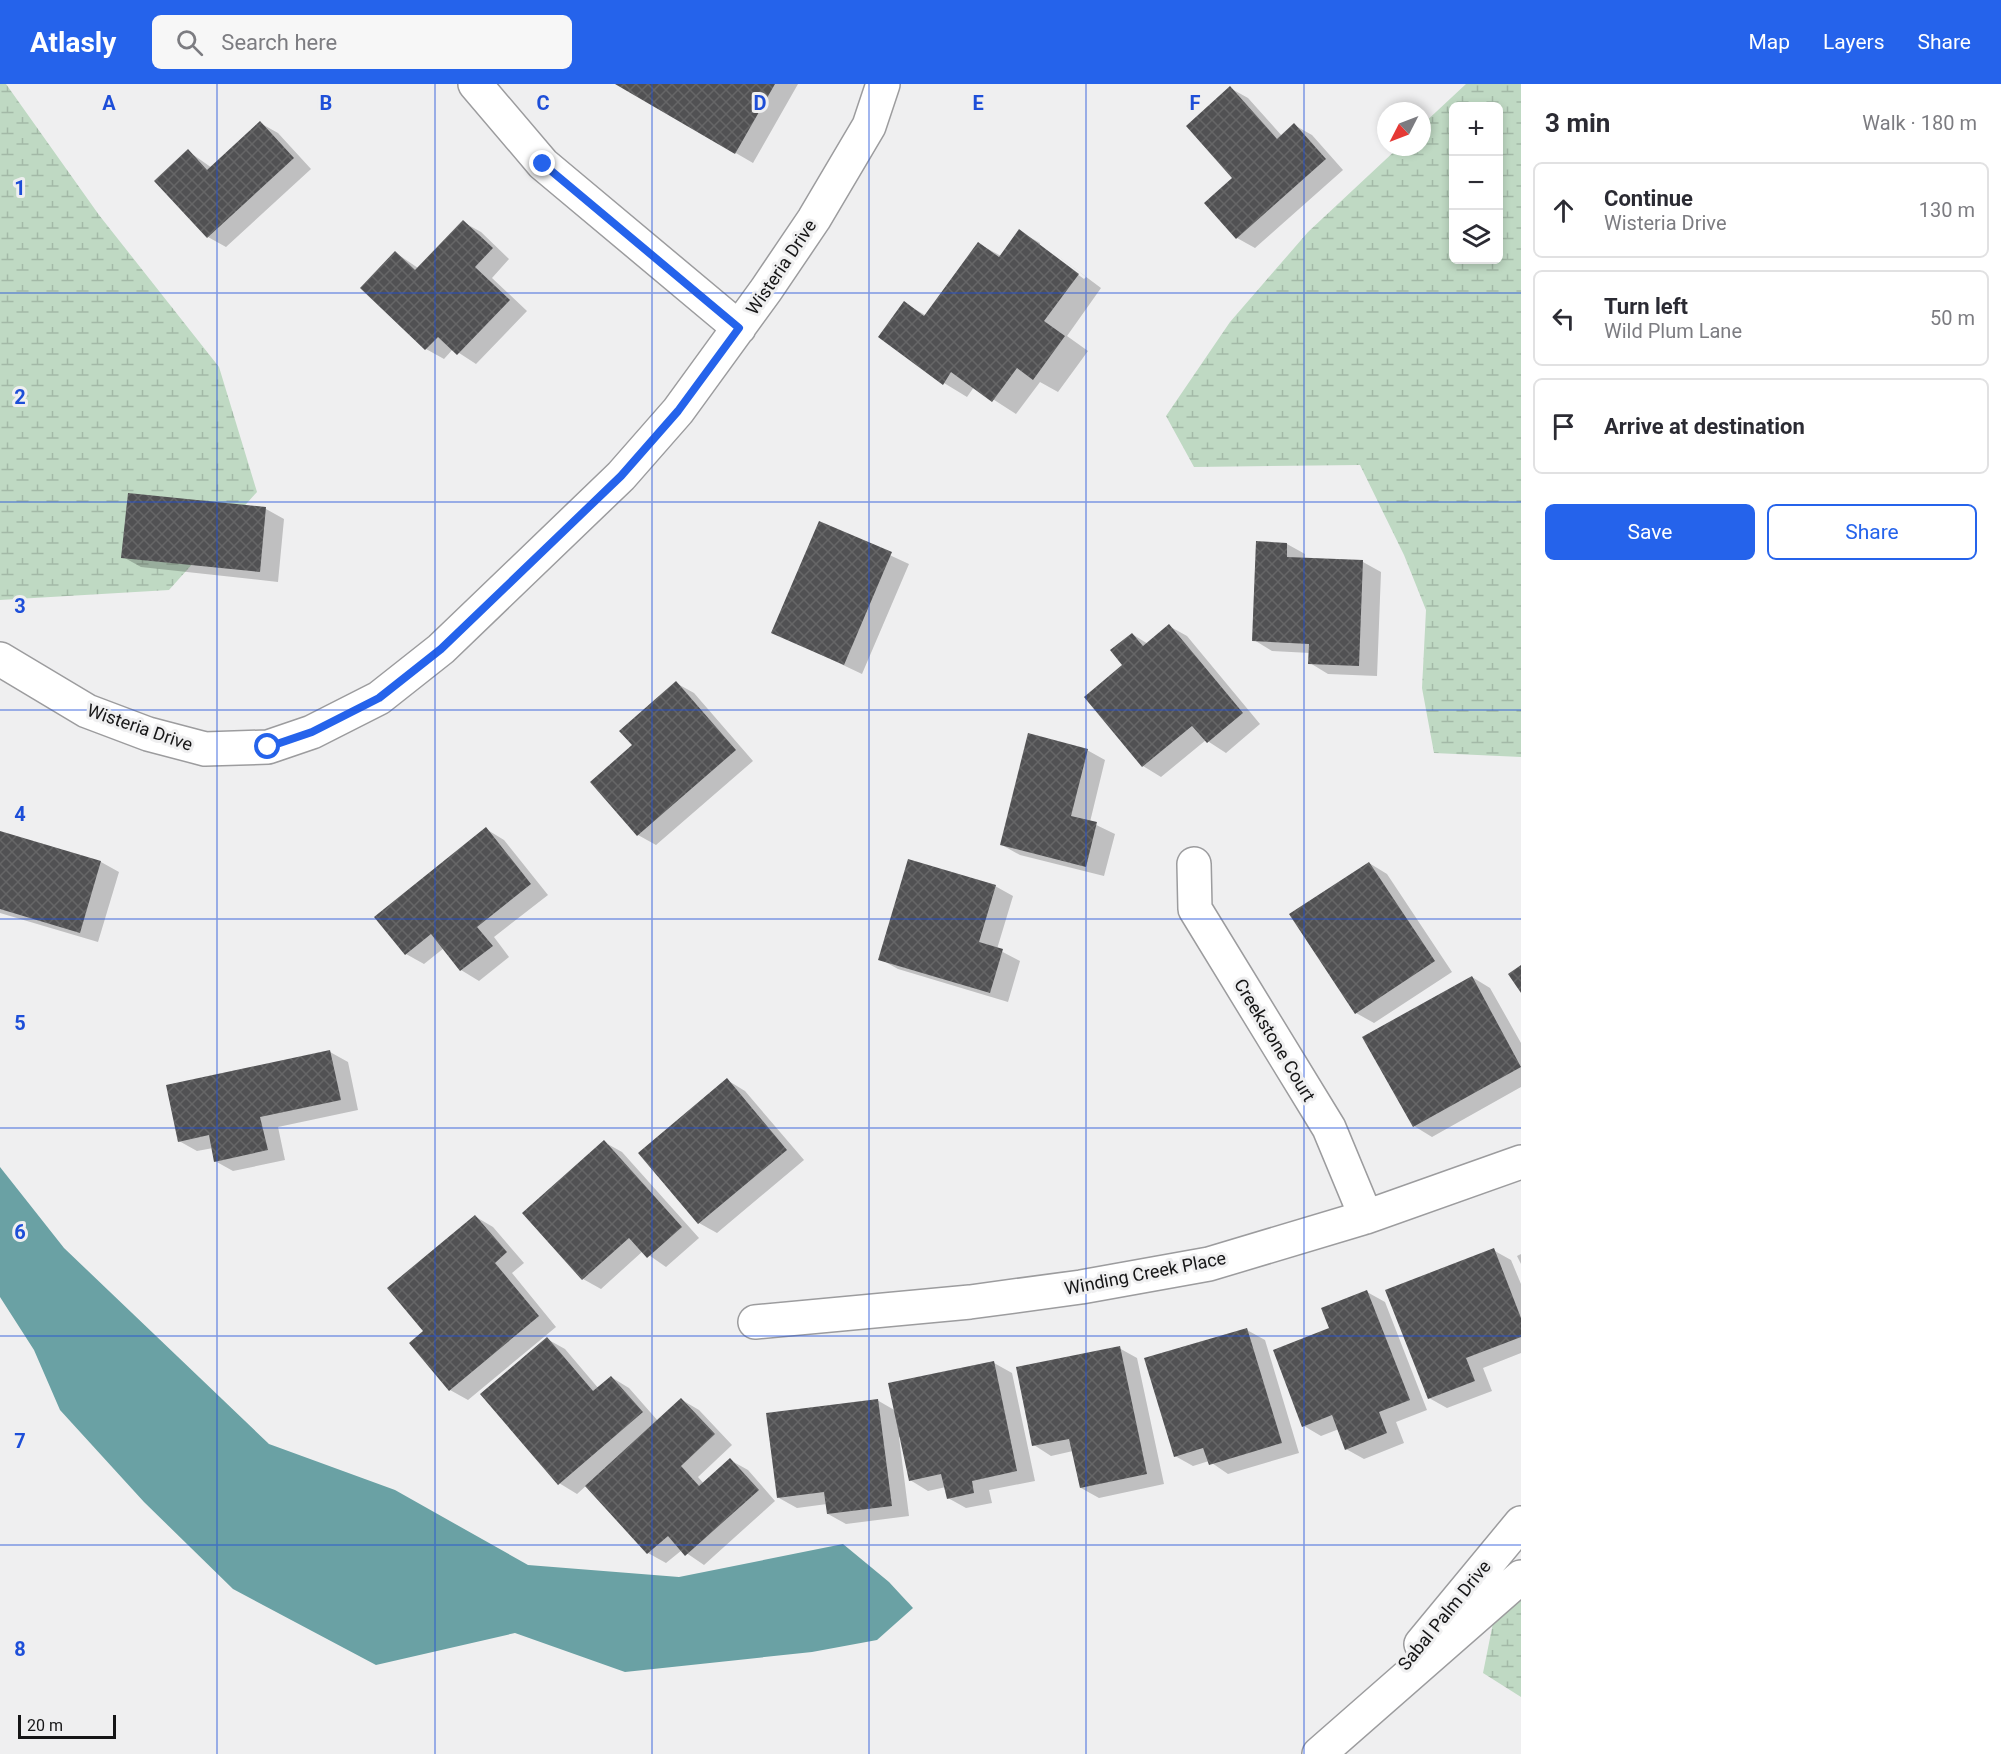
<!DOCTYPE html>
<meta charset="utf-8">
<style>
:root{--surface:#fff;--page:#f7f7f7;--text:#2b2b33;--muted:#7c7c81;--line:#e1e1e2;--accent:#2563eb}
body{margin:0;font-family:Roboto,sans-serif;background:var(--page);color:var(--text)}
.controls{position:absolute;right:18px;top:18px;display:grid;overflow:hidden;border-radius:9px;box-shadow:0 3px 9px #0003}
.controls button{width:54px;height:54px;display:grid;place-items:center;padding:0;border:0;border-bottom:2px solid var(--line);background:var(--surface);color:var(--text);font:30px sans-serif}
.compass{position:absolute;left:1377px;top:18px;width:54px;height:54px;border-radius:50%;background:var(--surface);box-shadow:0 3px 9px #0003;rotate:228deg}
.scale{position:absolute;left:18px;bottom:15px;width:98px;box-sizing:border-box;padding-left:6px;border:3px solid #151516;border-top:0;font-size:16px;line-height:21px;white-space:nowrap;color:#151516;-webkit-text-stroke:4px #efeff0;paint-order:stroke}
.stop{position:absolute;width:18px;height:18px;margin:-14px;border:4px solid #2563eb;border-radius:50%;background:#fff}
.stop.end{background:#2563eb;border-color:#fff;box-shadow:0 2px 6px #0008}
.list{margin:0;padding:0;list-style:none}
h2{display:flex;justify-content:space-between;align-items:center;height:78px;margin:0;padding:0 24px;font-size:26px}
h2 small{font-size:20px;font-weight:400;color:var(--muted)}
.list li{display:grid;grid-template-columns:39px 1fr auto;gap:18px;align-items:center;box-sizing:border-box;height:96px;margin:0 12px 12px;padding:0 12px;border:2px solid var(--line);border-radius:9px}
.list b{display:block;font-size:22px;white-space:nowrap}
.list p{margin:0;font-size:20px;white-space:nowrap;color:var(--muted)}
.list em{font-size:20px;font-style:normal;color:var(--muted)}
.actions{display:flex;gap:12px;padding:18px 24px}
.actions a{flex:1;padding:14px 0;border:2px solid var(--accent);border-radius:9px;text-align:center;font-size:21px;color:var(--accent)}
.actions .main{background:var(--accent);color:#fff}
.icon{flex:none;width:33px;height:33px;fill:none;stroke:currentColor;stroke-width:2;stroke-linecap:round;stroke-linejoin:round}
.map{position:relative;flex:none;width:1521px;height:1670px;overflow:hidden}
header{display:flex;align-items:center;gap:36px;box-sizing:border-box;height:84px;padding:0 30px;background:var(--accent);color:#fff}
header strong{font-size:28px}
nav{display:flex;gap:33px;margin-inline-start:auto;font-size:21px}
.search{width:420px;height:54px;background:var(--page);display:flex;align-items:center;gap:15px;box-sizing:border-box;padding:0 21px;border-radius:9px;color:var(--muted);font-size:22px}
main{display:flex}
aside{flex:1;background:var(--surface)}
.map>svg:first-child{display:block}
.wetland{fill:url(#wetland-marsh);fill-rule:evenodd}
.water{fill:#6aa1a4}
.shadow{fill:#0003}
.building{fill:url(#building-cross-hatch)}
.lines{fill:none;stroke-linecap:round;stroke-linejoin:round}
.minor-casing{stroke:#9c9c9e;stroke-width:36}
.minor{stroke:#fff;stroke-width:33}
.route{stroke:#2563eb;stroke-width:8}
.grid{fill:none;stroke:#1d4ed8;stroke-width:1.5;stroke-opacity:0.55}
.labels{text-anchor:middle;dominant-baseline:central;stroke-width:6;stroke-linejoin:round;paint-order:stroke}
.street-label{font-size:18px;fill:#151516;stroke:#efeff0}
.grid-label{font-size:20px;text-anchor:middle;font-weight:bold;fill:#1d4ed8;stroke:#efeff0;stroke-width:6;stroke-linejoin:round;paint-order:stroke}
</style>
<header>
<strong>Atlasly</strong>
<div class="search"><svg class="icon" aria-label="search" viewBox="0 0 24 24"><circle cx="10" cy="10" r="6"/><path d="M15 15l6 6"/></svg>Search here</div>
<nav><a>Map</a><a>Layers</a><a>Share</a></nav>
</header>
<main>
<div class="map">
<svg width="1521" height="1670" viewBox="0 0 1521 1670">
<defs>
<pattern id="wetland-marsh" width="20" height="14" patternUnits="userSpaceOnUse" patternTransform="scale(1.5)"><rect width="20" height="14" fill="#bfd9c3"/><path d="M1 5h8M5 5V1M11 12h8M15 12V8" fill="none" stroke="#a3b9a7"/></pattern>
<pattern id="building-cross-hatch" width="8" height="8" patternUnits="userSpaceOnUse" patternTransform="scale(1.5)"><rect width="8" height="8" fill="#515153"/><path d="M0 0l8 8M0 8l8-8" fill="none" stroke="#666667"/></pattern>
</defs>
<rect width="100%" height="100%" fill="#efeff0"/>
<path class="wetland" d="M0 0H6L99 131 219 283 257 408 169 506 0 516Z
M1466 0H1521V673L1434 669 1422 604 1426 526 1404 471 1360 381 1194 383 1166 332 1230 238 1308 148 1399 63H1422V41ZM1498 22V176H1454V22Z
M1521 1515V1613L1483 1589 1493 1539Z"/>
<path class="water" d="M0 1083 64 1164 269 1360 395 1406 528 1481 679 1493 843 1460 889 1498 913 1524 877 1556 812 1568 625 1588 515 1549 376 1581 233 1505 144 1418 60 1326 34 1266 0 1213Z"/>
<path class="shadow" d="M617 0H798L753 79Z
M1230 4 1248 14 1282 52 1294 41 1312 51 1343 86 1255 164 1237 154Z
M260 39 278 49 311 85 226 163 208 153 156 97 188 67 212 84Z
M463 138 481 148 509 175 492 194 527 227 476 280 453 265 444 275 426 265 396 169 418 184Z
M1019 147 1040 159V163L1084 195 1086 193 1042 160 1101 204 1067 252 1088 267 1058 308 1040 298 1016 330 974 303 967 313 944 299 904 219 927 232 979 160 1001 172Z
M129 411 266 425 284 435 278 498 141 483 123 473Z
M820 439 909 480 862 590 773 548Z
M1287 460 1305 470V476L1363 478 1381 488 1377 592 1328 590 1310 579V569L1272 567 1254 556Z
M1169 542 1187 552 1260 640 1226 669 1206 656 1161 693 1143 682 1086 614 1125 581 1132 550 1148 560Z
M676 599 694 609 753 677 656 761 638 751 634 661Z
M1087 666 1105 676 1090 738 1115 750 1104 792 1020 771 1002 761Z
M486 745 504 756 548 811 494 853 509 873 479 897 461 886 444 864 424 880 406 870Z
M0 748 101 778 119 788 98 858 0 829Z
M1369 779 1387 790 1452 888 1374 939 1356 929Z
M995 802 1013 812 997 865 1020 877 1008 918 898 885 880 875Z
M1472 893 1490 904 1521 959V1003L1432 1053 1414 1042Z
M330 968 348 978 358 1026 278 1043 285 1076 233 1087 215 1077 213 1064 197 1067 179 1057Z
M727 996 745 1007 804 1076 717 1149 699 1139Z
M604 1058 622 1068 699 1154 666 1183 643 1167 601 1205 583 1195Z
M476 1133 493 1143 524 1179 512 1189 556 1243 468 1316 450 1306 411 1259 425 1247Z
M1493 1166 1511 1176 1521 1200V1269L1483 1284 1492 1307 1447 1324 1429 1314Z
M1521 1170V1180L1517 1172Z
M1367 1208 1385 1218 1427 1326 1396 1338 1404 1359 1364 1375 1346 1365 1339 1345 1321 1352 1304 1342Z
M1247 1246 1265 1256 1299 1369 1228 1390 1209 1377 1193 1382 1175 1372Z
M547 1255 565 1265 599 1305 611 1293 629 1304 658 1337 682 1316 699 1326 732 1361 698 1393 704 1400 730 1376 748 1386 775 1417 704 1481 682 1466 666 1479 648 1469 587 1401 577 1410 559 1399Z
M1119 1264 1137 1274 1164 1400 1099 1414 1081 1404 1073 1367 1051 1372 1034 1361Z
M994 1279 1012 1289 1035 1397 989 1406 992 1419 966 1424 948 1414 946 1403 928 1407 910 1396 901 1353H899L909 1432 846 1440 828 1430 827 1420 797 1424 779 1414 877 1316 896 1327Z"/>
<path class="building" d="M615 0H775L735 70Z
M1230 2 1277 55 1294 39 1326 75 1236 155 1204 119 1232 94 1186 42Z
M260 37 294 74 207 154 154 97 188 65 207 86Z
M463 136 493 164 475 183 510 216 457 271 438 253 425 266 360 204 395 167 415 186Z
M1019 145 1079 190 1044 237 1065 252 1033 296 1017 284 992 318 951 288 943 301 878 253 904 217 924 232 978 158 999 173Z
M128 409 266 423 260 488 121 474Z
M819 437 892 468 844 581 771 549Z
M1256 457 1287 459V473L1363 476 1359 582 1308 580 1309 560 1252 557Z
M1169 540 1243 629 1207 659 1192 642 1142 683 1084 613 1122 581 1110 566 1132 549 1143 562Z
M676 597 736 666 637 752 590 698 632 661 619 647Z
M1028 649 1088 665 1071 732 1097 738 1086 783 1000 761Z
M486 743 531 800 477 843 493 862 460 887 431 850 405 871 374 833Z
M0 747 101 777 80 849 0 825Z
M908 775 996 801 979 858 1003 865 990 909 878 876Z
M1369 778 1435 877 1355 930 1289 830Z
M1521 881V909L1508 890Z
M1472 892 1521 983 1413 1043 1362 953Z
M330 966 341 1016 260 1033 268 1066 214 1078 209 1051 178 1058 166 1001Z
M727 994 787 1066 698 1140 638 1069Z
M604 1056 682 1143 647 1174 629 1154 582 1196 522 1129Z
M475 1131 507 1168 495 1179 539 1232 449 1307 409 1259 423 1247 387 1204Z
M1494 1164 1521 1234V1253L1466 1274 1475 1297 1428 1315 1385 1206Z
M1367 1206 1410 1316 1379 1328 1387 1349 1345 1366 1332 1331 1302 1343 1273 1266 1329 1244 1321 1224Z
M1247 1244 1282 1359 1209 1381 1203 1364 1174 1373 1144 1274Z
M547 1253 593 1307 611 1292 643 1328 558 1401 480 1310Z
M1120 1262 1147 1390 1080 1404 1069 1355 1032 1362 1016 1283Z
M994 1277 1017 1387 972 1397 974 1409 947 1415 941 1390 909 1397 888 1299Z
M681 1314 715 1350 681 1382 699 1402 730 1374 759 1406 685 1472 668 1452 647 1470 585 1402Z
M878 1315 892 1422 827 1430 824 1408 777 1414 766 1329Z"/>
<g class="lines">
<defs>
<path id="minor" d="M475 0 543 80 739 244
M0 575 87 627 148 650 205 665 268 663 312 648 379 614 441 565 621 392 678 327 766 206 814 135 869 42 883 0
M1194 780 1195 825 1329 1044 1366 1133
M755 1238 970 1218 1081 1203 1209 1180 1366 1133 1521 1078
M1421 1560 1521 1439
M1319 1670 1521 1493"/>
</defs>
<use href="#minor" class="minor-casing"/>
<use href="#minor" class="minor"/>
</g>
<g class="lines">
<path class="route" d="M268 663 312 648 379 614 441 565 621 392 678 327 739 244 543 80"/>
</g>
<path class="grid" d="M217 0V1670M435 0V1670M652 0V1670M869 0V1670M1086 0V1670M1304 0V1670M0 209H1521M0 418H1521M0 626H1521M0 835H1521M0 1044H1521M0 1252H1521M0 1461H1521"/>
<g class="labels">
<g class="street-label">
<text transform="translate(781 183) rotate(-56)">Wisteria Drive</text>
<text transform="translate(140 643) rotate(19)">Wisteria Drive</text>
<text transform="translate(1275 956) rotate(59)">Creekstone Court</text>
<text transform="translate(1145 1189) rotate(-11)">Winding Creek Place</text>
<text transform="translate(1444 1531) rotate(-51)">Sabal Palm Drive</text>
</g>
</g>
<g class="grid-label">
<text x="109" y="26">A</text>
<text x="326" y="26">B</text>
<text x="543" y="26">C</text>
<text x="760" y="26">D</text>
<text x="978" y="26">E</text>
<text x="1195" y="26">F</text>
<text x="20" y="111">1</text>
<text x="20" y="320">2</text>
<text x="20" y="529">3</text>
<text x="20" y="737">4</text>
<text x="20" y="946">5</text>
<text x="20" y="1155">6</text>
<text x="20" y="1364">7</text>
<text x="20" y="1572">8</text>
</g>
</svg>
<div class="controls">
<button>+</button>
<button>−</button>
<button><svg class="icon" aria-label="layers" viewBox="0 0 24 24"><path d="M12 4l9 5-9 5-9-5zM3 14l9 5 9-5"/></svg></button>
</div>
<svg class="compass" viewBox="-18 -18 36 36"><path d="M0-13l5 13h-10z" fill="#e53935"/><path d="M0 13l5-13h-10z" fill="#7c7c81"/></svg>
<div class="scale">20 m</div>
<div class="stop" style="left:268px;top:663px"></div>
<div class="stop end" style="left:543px;top:80px"></div>
</div>
<aside>
<h2>3 min<small>Walk · 180 m</small></h2>
<ul class="list">
<li><svg class="icon" aria-label="ahead" viewBox="0 0 24 24"><path d="M12 20V5M6 11l6-6 6 6"/></svg><div><b>Continue</b><p>Wisteria Drive</p></div><em>130 m</em></li>
<li><svg class="icon" aria-label="left" viewBox="0 0 24 24"><path d="M17 20v-9H6M10 6l-5 5 5 5"/></svg><div><b>Turn left</b><p>Wild Plum Lane</p></div><em>50 m</em></li>
<li><svg class="icon" aria-label="arrive" viewBox="0 0 24 24"><path d="M6 21V4h12l-3 4 3 4H6"/></svg><div><b>Arrive at destination</b></div></li>
</ul>
<div class="actions"><a class="main">Save</a><a>Share</a></div>
</aside>
</main>
